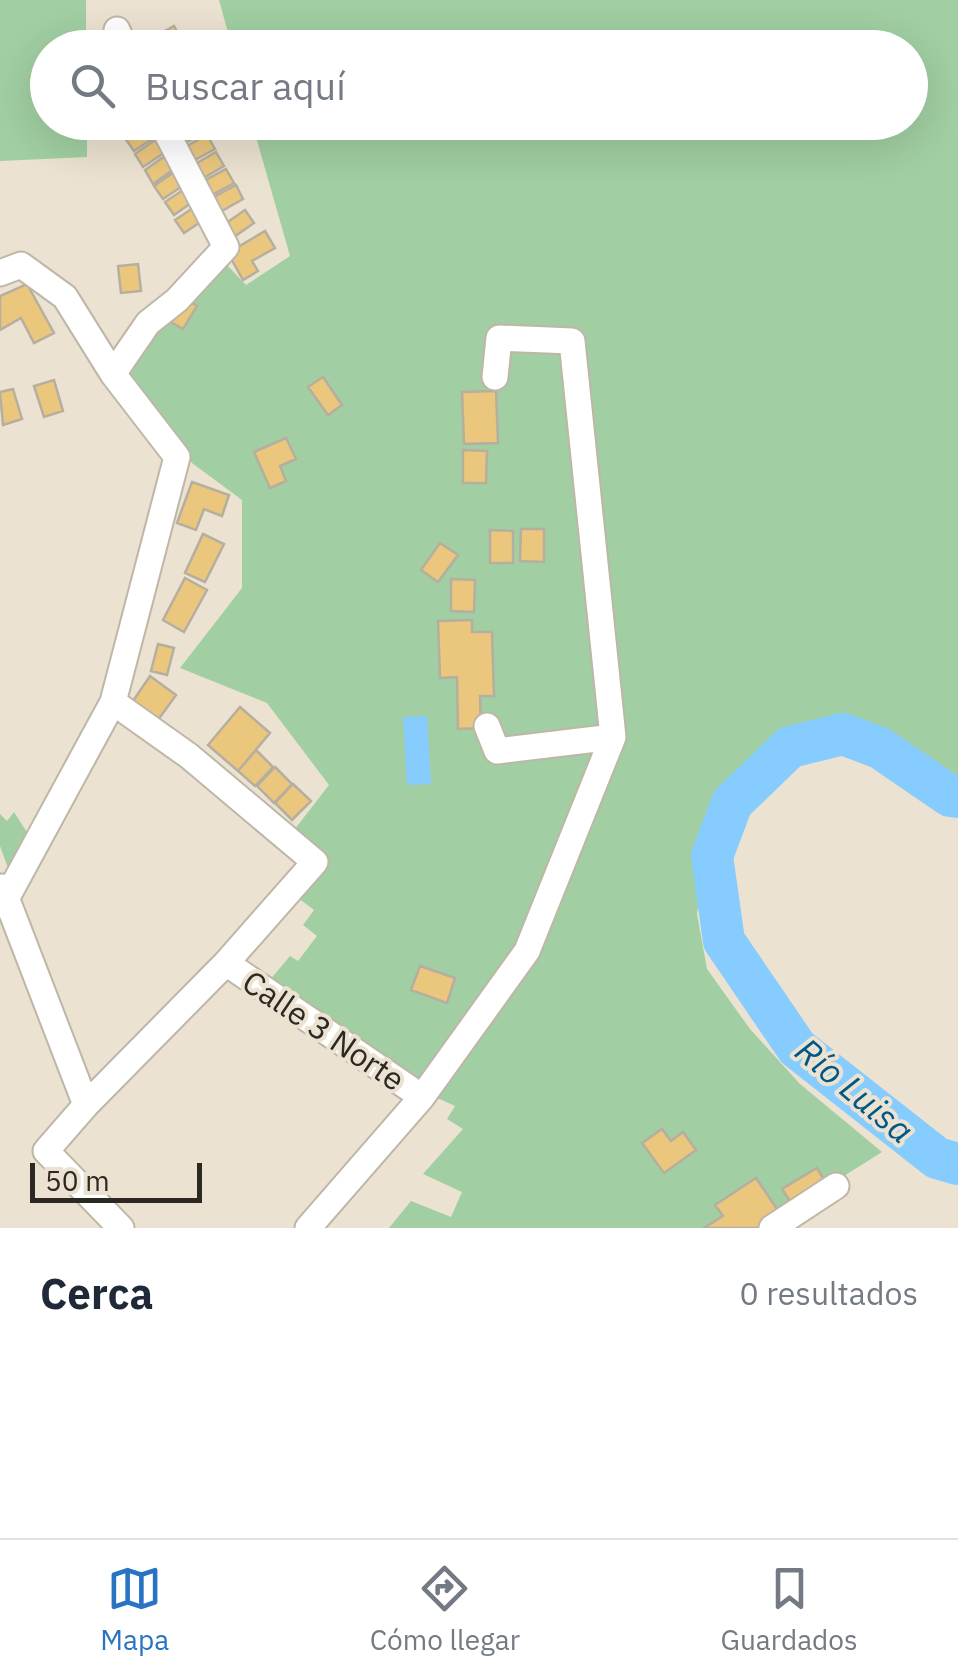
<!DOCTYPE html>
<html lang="es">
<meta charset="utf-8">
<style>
:root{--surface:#fff;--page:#f6f6f7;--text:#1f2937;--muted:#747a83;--line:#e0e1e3;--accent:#2873c3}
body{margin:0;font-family:"IBM Plex Sans",sans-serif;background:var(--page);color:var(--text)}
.scale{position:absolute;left:30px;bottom:25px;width:172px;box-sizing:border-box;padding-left:10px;border:5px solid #2c2822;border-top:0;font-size:28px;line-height:35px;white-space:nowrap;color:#2c2822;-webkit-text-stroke:8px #ebe2d1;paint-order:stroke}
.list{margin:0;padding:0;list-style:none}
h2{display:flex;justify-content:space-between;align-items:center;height:130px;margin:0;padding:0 40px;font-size:42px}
h2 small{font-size:32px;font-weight:400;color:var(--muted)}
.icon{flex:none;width:55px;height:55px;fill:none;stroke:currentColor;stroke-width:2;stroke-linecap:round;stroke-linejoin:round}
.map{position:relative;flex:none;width:958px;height:1228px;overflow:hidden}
.search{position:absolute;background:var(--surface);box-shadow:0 10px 40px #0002;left:30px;right:30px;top:30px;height:110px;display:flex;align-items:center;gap:25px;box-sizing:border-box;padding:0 35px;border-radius:55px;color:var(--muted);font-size:38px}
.sheet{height:310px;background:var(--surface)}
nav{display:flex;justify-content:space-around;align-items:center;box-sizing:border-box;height:140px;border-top:2px solid var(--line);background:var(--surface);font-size:28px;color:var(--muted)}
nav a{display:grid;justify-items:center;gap:5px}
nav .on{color:var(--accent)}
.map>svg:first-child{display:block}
.green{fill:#a1cea2}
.water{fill:#86ccfe}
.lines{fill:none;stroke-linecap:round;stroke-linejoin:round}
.river{stroke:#86ccfe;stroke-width:42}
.building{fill:#ebc77e;stroke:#b6ae9e;stroke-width:2.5}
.minor-casing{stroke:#beb6a6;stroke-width:29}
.minor{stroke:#fff;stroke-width:25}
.labels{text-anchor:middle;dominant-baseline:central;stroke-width:8;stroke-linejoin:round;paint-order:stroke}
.street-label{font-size:32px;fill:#2c2822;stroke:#ebe2d1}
.water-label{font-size:35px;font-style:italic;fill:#005886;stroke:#ebe2d1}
</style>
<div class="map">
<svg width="958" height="1228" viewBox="0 0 958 1228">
<rect width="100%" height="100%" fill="#ebe2d1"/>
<path class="green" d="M0 0H86V47L48 48V122L87 123V157L0 161Z
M219 0H958V789L952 788 880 743 841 730 786 741 727 797 705 856 697 914 707 969 750 1029 800 1084 882 1152 828 1186 817 1168 783 1188 794 1207 781 1215 756 1178 716 1205 723 1216 704 1228H389L411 1201 451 1217 462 1192 423 1174 463 1129 447 1119 455 1106 422 1091 269 981 290 956 298 961 317 936 303 925 314 910 293 894 321 861 291 834 329 785 267 703 180 668 242 588V500L192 463 125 367 151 327 171 322 184 329 197 307 186 299 226 264 246 285 290 256 252 123 910 122V48L232 47Z
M14 812 28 834 8 868 0 846V814L7 821Z"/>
<path class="water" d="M427 716 431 784 407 785 403 717Z"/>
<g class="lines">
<path class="river" d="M958 797 950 796 880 748 843 734 790 747 732 803 712 856 724 941 797 1048 937 1158 958 1164"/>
</g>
<path class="building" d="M174 26 183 43 175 48 136 47Z
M189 122H203L208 131 183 144 176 130Z
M146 124 155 137 134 151 125 138Z
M207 135 215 149 191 162 183 148Z
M155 140 164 153 143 167 135 154Z
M216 152 224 166 200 180 192 166Z
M165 156 174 169 153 184 145 170Z
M226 169 234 183 210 196 202 182Z
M174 172 184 185 163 199 154 186Z
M236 185 243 199 220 212 212 198Z
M186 188 194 201 174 215 165 202Z
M196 206 205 219 184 233 175 220Z
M245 210 254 223 234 237 225 224Z
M265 231 275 248 252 261 258 271 243 280 228 253Z
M138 264 141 291 121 293 118 266Z
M27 284 54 333 34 343 21 318 0 330V296Z
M186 299 197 306 183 329 171 322Z
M323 377 342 405 328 415 308 387Z
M54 380 63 411 44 417 34 386Z
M13 389 22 419 3 425 0 392Z
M496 391 498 443 464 444 462 392Z
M286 438 296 459 280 466 286 481 270 488 254 452Z
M463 450 487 451 486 483H463Z
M192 482 229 495 222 516 204 509 196 530 177 523Z
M521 529H544V562L520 561Z
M490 530 513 531V563H490Z
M203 534 224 544 205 582 185 573Z
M440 543 458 555 438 582 421 570Z
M185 578 207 590 184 632 163 620Z
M451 579 475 580 474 612 451 611Z
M472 620V632H492L494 696H480L481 728 458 729 457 677 440 678 438 621Z
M158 644 174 648 167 675 151 671Z
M150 676 176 695 158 720 133 701Z
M240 707 270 733 238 771 208 745Z
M256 750 273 767 255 786 238 771Z
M275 767 292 784 274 803 257 786Z
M293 784 311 801 292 820 275 803Z
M420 966 455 978 447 1003 411 990Z
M662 1129 671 1141 683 1132 696 1150 664 1173 642 1143Z
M817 1168 828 1186 794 1207 782 1189Z
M756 1178 781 1215 761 1228H704L723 1216 715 1205Z"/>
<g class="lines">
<defs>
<path id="minor" d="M117 30 125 48
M0 273 21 265 65 297 113 374 177 457 113 702
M113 374 148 323 177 300 226 247 161 122
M487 726 497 751 613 737
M2 887 86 1105
M6 899 113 702 189 756 315 862 226 963 86 1105 46 1151 121 1228
M226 963 422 1097
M308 1228 422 1097 527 951 613 737 572 341 499 338 495 377
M772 1228 836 1186"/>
</defs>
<use href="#minor" class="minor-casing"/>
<use href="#minor" class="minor"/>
</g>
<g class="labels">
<g class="street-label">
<text transform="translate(324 1030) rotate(34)">Calle 3 Norte</text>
</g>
<g class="water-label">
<text transform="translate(855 1090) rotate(40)">Río Luisa</text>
</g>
</g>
</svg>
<div class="scale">50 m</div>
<div class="search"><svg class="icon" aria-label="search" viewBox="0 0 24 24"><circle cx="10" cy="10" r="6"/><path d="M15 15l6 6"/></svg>Buscar aquí</div>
</div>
<section class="sheet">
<h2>Cerca<small>0 resultados</small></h2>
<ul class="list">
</ul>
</section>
<nav>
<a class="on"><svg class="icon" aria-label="map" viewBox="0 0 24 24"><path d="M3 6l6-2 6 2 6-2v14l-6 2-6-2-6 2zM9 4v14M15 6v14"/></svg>Mapa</a>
<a><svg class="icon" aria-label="directions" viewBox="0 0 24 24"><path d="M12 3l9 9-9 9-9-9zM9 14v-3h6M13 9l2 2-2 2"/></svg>Cómo llegar</a>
<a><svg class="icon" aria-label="saved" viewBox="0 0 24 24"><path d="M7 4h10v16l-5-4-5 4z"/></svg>Guardados</a>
</nav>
